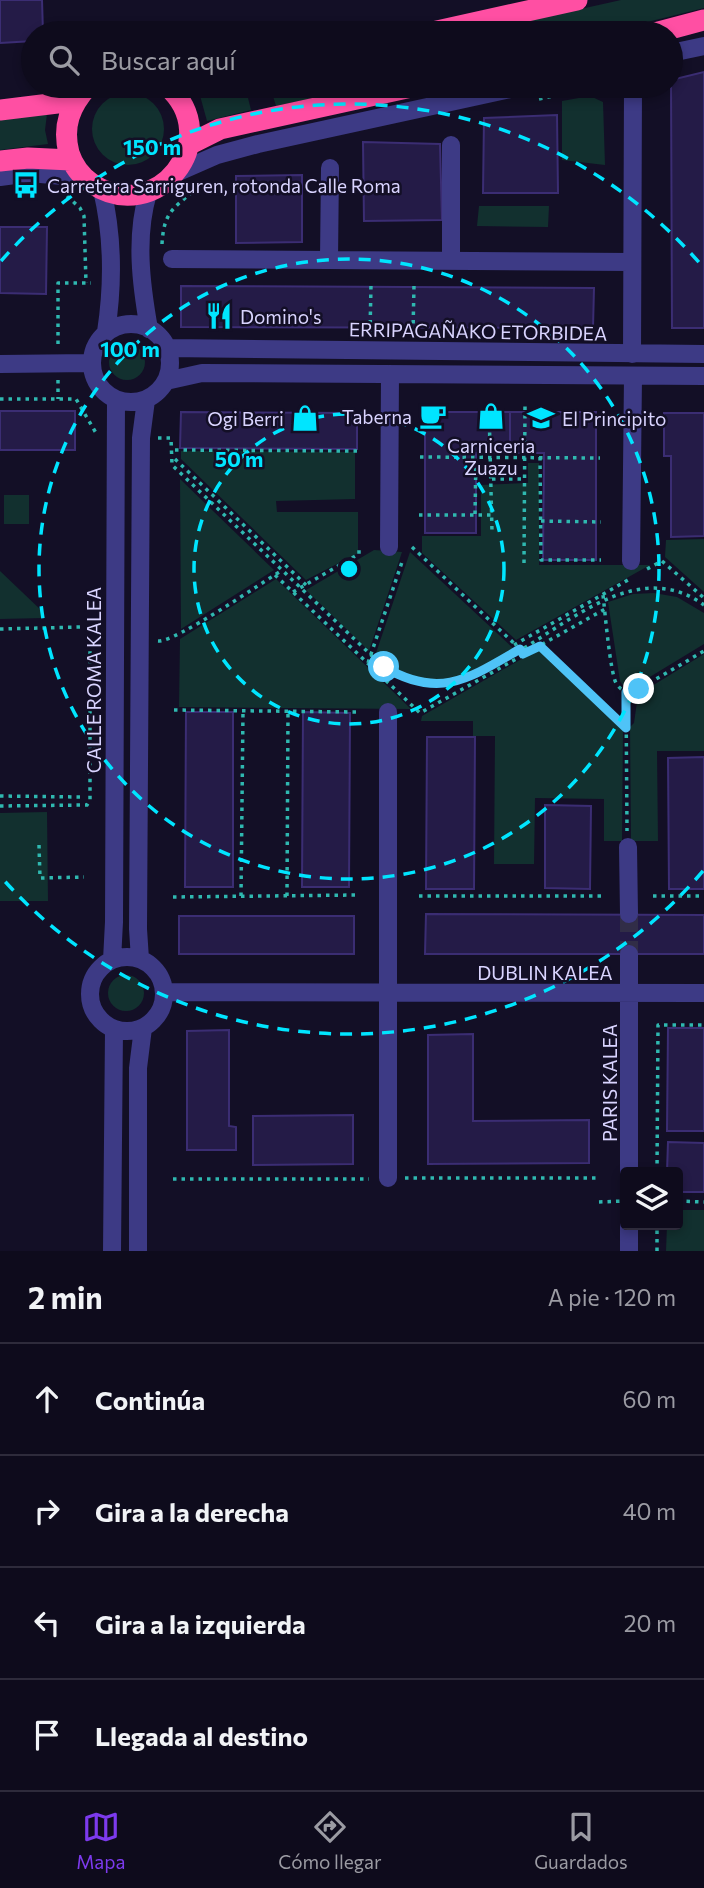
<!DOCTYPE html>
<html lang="es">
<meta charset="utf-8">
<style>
:root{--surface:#0e0b1c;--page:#1c1929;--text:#f1f3f6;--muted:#9b9ba3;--line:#2e2b3b;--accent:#7c3aed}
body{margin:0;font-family:Commissioner,sans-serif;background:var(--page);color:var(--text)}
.controls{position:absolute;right:21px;bottom:21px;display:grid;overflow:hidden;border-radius:7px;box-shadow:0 4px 10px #0003}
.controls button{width:63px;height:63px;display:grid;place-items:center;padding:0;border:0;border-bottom:2px solid var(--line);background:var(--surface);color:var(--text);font:35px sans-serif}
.stop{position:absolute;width:21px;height:21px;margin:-16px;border:5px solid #4fc3f7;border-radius:50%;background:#fff}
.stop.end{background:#4fc3f7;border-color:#fff;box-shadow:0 2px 7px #0008}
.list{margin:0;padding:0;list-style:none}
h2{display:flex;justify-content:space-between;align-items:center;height:91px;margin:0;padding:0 28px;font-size:30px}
h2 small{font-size:23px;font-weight:400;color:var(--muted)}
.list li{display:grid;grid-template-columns:46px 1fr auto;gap:21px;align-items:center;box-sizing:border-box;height:112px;padding:0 28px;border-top:2px solid var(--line)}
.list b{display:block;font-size:26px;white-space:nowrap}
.list em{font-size:23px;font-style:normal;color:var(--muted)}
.icon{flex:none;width:38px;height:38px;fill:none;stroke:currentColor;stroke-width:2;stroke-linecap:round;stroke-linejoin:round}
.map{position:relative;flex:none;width:704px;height:1251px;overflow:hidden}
.search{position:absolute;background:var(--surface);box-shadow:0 4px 10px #0003;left:21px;right:21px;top:21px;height:77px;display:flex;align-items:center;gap:18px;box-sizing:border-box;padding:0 24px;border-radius:38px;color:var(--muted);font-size:26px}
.sheet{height:539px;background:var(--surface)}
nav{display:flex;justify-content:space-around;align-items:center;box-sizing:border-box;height:98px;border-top:2px solid var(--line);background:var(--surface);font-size:19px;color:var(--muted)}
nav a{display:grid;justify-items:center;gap:4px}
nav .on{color:var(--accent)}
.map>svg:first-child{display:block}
.green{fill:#12302f}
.building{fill:#241b47;stroke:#3b2d73;stroke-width:2}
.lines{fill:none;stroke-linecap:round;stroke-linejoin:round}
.minor-tunnel{stroke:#312d47;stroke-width:18;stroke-dasharray:18 9;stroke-linecap:butt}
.path{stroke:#2fb8b0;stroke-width:3.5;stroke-dasharray:3.5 5;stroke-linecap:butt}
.minor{stroke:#3d3a85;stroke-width:18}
.highway{stroke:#ff4fa3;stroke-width:21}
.route{stroke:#4fc3f7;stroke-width:9}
.ring{fill:none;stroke:#00e5ff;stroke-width:3.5;stroke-dasharray:12 9}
.labels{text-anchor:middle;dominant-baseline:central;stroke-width:5;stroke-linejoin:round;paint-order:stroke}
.poi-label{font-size:19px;fill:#d9d4ff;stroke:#130f26;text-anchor:start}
.street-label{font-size:19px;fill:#d9d4ff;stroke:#130f26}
.centre{fill:#00e5ff;stroke:#130f26;stroke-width:3.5}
.ring-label{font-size:21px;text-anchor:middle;font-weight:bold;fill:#00e5ff;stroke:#130f26;stroke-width:5;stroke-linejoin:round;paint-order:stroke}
</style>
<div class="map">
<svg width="704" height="1251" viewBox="0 0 704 1251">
<rect width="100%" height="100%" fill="#130f26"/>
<path class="green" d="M621 0H704V8L603 33H474Z
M230 86H245L251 110 207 121 199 92Z
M270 86H369L276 106Z
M92 129a36 36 0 1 1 72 0a36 36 0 1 1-72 0Z
M590 96 603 102 605 165 562 160V101Z
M47 114 45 130 48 144 0 150V120Z
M479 206H549L548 227 477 226Z
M109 362a18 18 0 1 1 36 0a18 18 0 1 1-36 0Z
M181 451 355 452V499L276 501 277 512H358V553L306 580 181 459Z
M528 463H539V565H650L516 640 422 553V536H481V485L528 483Z
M180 479 274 570 181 629Z
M4 495H29V524H4Z
M704 539V592L665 557 666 540Z
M374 550 402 552 369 651 306 590Z
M410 552 514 649C468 676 420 701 375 656Z
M0 571 43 612 44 618 0 619Z
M276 579 411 709 179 707 180 639Z
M654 593 677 597 704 613V644L630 689 624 687 620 681 608 602 633 594Z
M539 649 623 728 622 841H604V799L535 798 534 864H494L495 736H473V721H421L422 716Z
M704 654V751H657L658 841H631L630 727 634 723 637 702 634 697Z
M47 812 48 901H0V813Z
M108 993a18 18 0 1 1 36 0a18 18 0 1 1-36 0Z
M678 1210H704V1251H666L667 1225H678Z"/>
<path class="building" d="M0 0H42L43 33H33V41L0 43Z
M704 72V328H672L671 80Z
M557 115 558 193H483L484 118Z
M363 142 440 144 442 220 364 221Z
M302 175V242L236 243V176Z
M0 227H47L46 294 0 293Z
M181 286 594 288 593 328 181 327Z
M0 411H75V450H0Z
M181 412 357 413V449L180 448Z
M425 412H510V453H476V533H425Z
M510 412H596V560H543L544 453H510Z
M664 413H704V536L671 537V456H664Z
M186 712H233V887H185Z
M303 712 350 713 349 887H302Z
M427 737H475L474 889H426Z
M704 757V889H669L668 758Z
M545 805 591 806 590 889 545 888Z
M426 914 704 915V954H425Z
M179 916H354V954H179Z
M668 1028H704V1131H667Z
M229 1030V1126L236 1127V1150H187V1031Z
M473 1034V1121L589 1120V1163L428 1164V1035Z
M353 1115V1164L253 1165V1116Z
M668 1142 704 1143V1192H678V1172H667Z"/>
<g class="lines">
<path class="minor-tunnel" d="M629 914V954"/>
<path class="path" d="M258 86 262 101
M603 86 615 96
M539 99 601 86
M67 196 80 208 84 216 86 283
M162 244C164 206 178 208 201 183
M370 332 371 285
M413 332 414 285
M58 344V283H91
M58 380V399
M0 399H76L96 433
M489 407 492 532
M158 438H171L172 465 371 655C385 668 402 680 421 683 514 697 610 537 704 605
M175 450 359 451
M420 457 600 458
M540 457 541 560H601
M175 459 306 585
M492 479H525
M475 514 476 457
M419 515H492
M541 521 601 522
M412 547 520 649 523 654
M524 563 525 406
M647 569 662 561 704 598
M275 575 420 713 605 609
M293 592 359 554V547
M603 595C605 612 610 671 616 683 621 692 630 694 639 689L704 651
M0 629 81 627
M158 641C176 642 261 583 281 571
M514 645 628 580
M540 646 626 728
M368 663 402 562
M626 692 627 831
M174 710 356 712
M0 796 80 797
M0 806 87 805 90 800V647L92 643 98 641
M39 845 40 878 84 877
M241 896 243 711
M287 896 288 711
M419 896H604
M653 896H704
M173 897 357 895
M657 1172 658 1025H704
M405 1178H599
M173 1179H369
M678 1201 704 1202
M599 1202 625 1201
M657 1251V1225"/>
<path class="minor" d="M671 53 704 46
M176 173 217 155 258 144 524 86
M0 177 30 173 84 178
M102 190C113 236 113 286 106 332
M148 193C135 237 141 284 149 329
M172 259 632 262
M329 260 330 168
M451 261V145
M92 363a39 39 0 1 1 78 0a39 39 0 1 1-78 0Z
M167 348 704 354
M632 354 633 86
M0 364 91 363
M166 381 202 373 704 376
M389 547 390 374
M631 561 633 376
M628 847 629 914
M90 994a37 37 0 1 1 74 0a37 37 0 1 1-74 0Z
M140 959 138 929 141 438 146 400
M112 960 114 922 116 400
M164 992 704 993
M629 1172V954
M388 1178V712
M112 1251 114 1030
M138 1251V1068L143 1028
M629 1251V1225"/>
<path class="highway" d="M428 33 577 0
M655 33 704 20
M88 86C70 106 62 126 69 153 73 165 81 176 91 183 156 228 227 139 167 86
M0 110 74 101
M190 144 220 129 416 86
M0 161 28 158 71 160"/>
</g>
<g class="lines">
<path class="route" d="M384 667C440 700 470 678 520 649L523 654 540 646 626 728V692L632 693 639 689"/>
</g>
<g class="ring">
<circle cx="349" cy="569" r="155"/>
<circle cx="349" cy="569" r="310"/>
<path d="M703 871A465 465 0 0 1 1 877M1 261A465 465 0 0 1 703 267"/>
</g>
<defs>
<symbol id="bus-bare" viewBox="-9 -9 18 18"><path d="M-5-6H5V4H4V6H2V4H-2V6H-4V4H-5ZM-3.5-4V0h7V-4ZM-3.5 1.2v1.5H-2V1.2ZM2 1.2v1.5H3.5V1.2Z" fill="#00e5ff" stroke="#130f26" stroke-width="2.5" paint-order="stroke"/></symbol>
<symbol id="restaurant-bare" viewBox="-9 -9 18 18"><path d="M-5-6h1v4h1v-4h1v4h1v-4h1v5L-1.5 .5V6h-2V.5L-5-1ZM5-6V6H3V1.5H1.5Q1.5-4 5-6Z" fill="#00e5ff" stroke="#130f26" stroke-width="2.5" paint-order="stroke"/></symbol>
<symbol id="cafe-bare" viewBox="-9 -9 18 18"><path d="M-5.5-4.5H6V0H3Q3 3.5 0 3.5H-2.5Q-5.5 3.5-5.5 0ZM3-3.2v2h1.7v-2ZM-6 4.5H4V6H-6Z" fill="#00e5ff" stroke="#130f26" stroke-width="2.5" paint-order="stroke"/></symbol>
<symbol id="shop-bare" viewBox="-9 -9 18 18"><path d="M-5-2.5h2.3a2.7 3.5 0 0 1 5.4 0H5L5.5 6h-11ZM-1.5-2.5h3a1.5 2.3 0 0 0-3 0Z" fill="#00e5ff" stroke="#130f26" stroke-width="2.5" paint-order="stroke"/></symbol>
<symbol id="school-bare" viewBox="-9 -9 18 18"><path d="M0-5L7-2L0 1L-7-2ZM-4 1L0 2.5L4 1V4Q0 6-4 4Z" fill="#00e5ff" stroke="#130f26" stroke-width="2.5" paint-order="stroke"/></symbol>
</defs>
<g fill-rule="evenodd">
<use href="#bus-bare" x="7" y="166" width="38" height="38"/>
<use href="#restaurant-bare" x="200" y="297" width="38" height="38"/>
<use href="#cafe-bare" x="414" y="397" width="38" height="38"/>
<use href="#shop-bare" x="472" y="397" width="38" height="38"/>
<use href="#shop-bare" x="286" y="399" width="38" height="38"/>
<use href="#school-bare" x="522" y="399" width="38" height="38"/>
</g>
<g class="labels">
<g class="poi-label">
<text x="47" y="185">Carretera Sarriguren, rotonda Calle Roma</text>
<text x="240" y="316">Domino's</text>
<text x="412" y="416" text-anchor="end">Taberna</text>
<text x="284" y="418" text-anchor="end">Ogi Berri</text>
<text x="562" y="418">El Principito</text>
<text x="491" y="445" text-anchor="middle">Carniceria<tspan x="491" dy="22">Zuazu</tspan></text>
</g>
<g class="street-label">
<text transform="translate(478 331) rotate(1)">ERRIPAGAÑAKO ETORBIDEA</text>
<text transform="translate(93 680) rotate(-90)">CALLE ROMA KALEA</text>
<text x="545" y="972">DUBLIN KALEA</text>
<text transform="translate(609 1083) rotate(-90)">PARIS KALEA</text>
</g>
</g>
<circle cx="349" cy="569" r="10" class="centre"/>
<g class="ring-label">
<text x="152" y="155">150 m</text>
<text x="130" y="357">100 m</text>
<text x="239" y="467">50 m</text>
</g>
</svg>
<div class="controls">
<button><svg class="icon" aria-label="layers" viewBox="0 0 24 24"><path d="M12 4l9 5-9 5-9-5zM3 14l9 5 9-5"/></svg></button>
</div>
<div class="stop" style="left:384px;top:667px"></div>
<div class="stop end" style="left:639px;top:689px"></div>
<div class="search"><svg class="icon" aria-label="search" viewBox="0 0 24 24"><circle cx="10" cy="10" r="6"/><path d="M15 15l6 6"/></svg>Buscar aquí</div>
</div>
<section class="sheet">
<h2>2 min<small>A pie · 120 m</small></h2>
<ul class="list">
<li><svg class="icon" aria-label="ahead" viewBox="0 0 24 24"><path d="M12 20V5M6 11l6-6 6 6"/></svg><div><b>Continúa</b></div><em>60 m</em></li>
<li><svg class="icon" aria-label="right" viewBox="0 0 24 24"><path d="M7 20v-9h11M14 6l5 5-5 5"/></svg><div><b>Gira a la derecha</b></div><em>40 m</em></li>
<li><svg class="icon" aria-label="left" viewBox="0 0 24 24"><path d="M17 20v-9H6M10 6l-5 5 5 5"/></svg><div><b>Gira a la izquierda</b></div><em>20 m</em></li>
<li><svg class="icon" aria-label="arrive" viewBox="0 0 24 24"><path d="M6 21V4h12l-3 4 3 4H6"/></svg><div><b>Llegada al destino</b></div></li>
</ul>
</section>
<nav>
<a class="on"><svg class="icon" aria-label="map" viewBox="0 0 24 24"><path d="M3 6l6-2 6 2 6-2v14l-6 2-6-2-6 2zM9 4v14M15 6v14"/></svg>Mapa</a>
<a><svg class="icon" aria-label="directions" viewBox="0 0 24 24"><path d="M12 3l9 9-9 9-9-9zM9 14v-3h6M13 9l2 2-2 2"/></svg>Cómo llegar</a>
<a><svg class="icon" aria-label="saved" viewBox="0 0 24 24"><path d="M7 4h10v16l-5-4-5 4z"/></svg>Guardados</a>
</nav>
